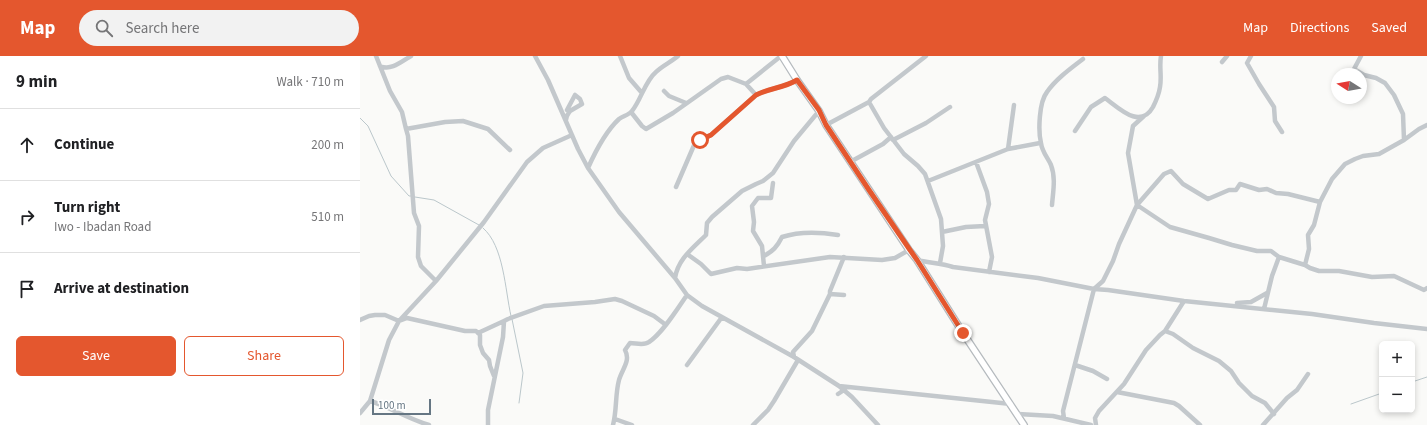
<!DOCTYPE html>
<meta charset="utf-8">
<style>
:root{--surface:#fff;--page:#f2f2f2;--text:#202124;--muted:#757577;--line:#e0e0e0;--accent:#e4572e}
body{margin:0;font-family:"Source Sans 3",sans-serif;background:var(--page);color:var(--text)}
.controls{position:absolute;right:12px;bottom:12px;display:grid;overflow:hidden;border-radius:6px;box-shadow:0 2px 6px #0003}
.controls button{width:36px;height:36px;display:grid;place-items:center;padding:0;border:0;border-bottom:1px solid var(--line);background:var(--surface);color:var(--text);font:20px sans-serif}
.compass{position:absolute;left:971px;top:12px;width:36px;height:36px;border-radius:50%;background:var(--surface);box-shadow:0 2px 6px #0003;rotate:281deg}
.scale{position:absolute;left:12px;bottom:10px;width:59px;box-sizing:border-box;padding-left:4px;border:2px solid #657683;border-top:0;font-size:11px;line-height:14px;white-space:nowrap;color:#657683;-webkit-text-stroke:3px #fff;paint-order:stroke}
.stop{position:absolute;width:12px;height:12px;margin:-9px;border:3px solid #e4572e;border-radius:50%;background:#fff}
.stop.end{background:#e4572e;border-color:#fff;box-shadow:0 1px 4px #0008}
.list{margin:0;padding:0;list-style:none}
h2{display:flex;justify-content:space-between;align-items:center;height:52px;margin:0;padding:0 16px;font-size:17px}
h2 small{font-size:13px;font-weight:400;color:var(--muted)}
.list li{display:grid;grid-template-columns:26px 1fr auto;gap:12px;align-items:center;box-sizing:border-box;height:72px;padding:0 16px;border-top:1px solid var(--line)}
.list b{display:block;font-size:15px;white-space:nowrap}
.list p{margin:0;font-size:13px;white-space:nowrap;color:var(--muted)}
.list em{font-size:13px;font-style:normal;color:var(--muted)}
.actions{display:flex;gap:8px;padding:12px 16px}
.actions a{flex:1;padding:9px 0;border:1px solid var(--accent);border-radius:6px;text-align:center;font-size:14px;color:var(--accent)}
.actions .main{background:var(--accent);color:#fff}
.icon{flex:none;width:22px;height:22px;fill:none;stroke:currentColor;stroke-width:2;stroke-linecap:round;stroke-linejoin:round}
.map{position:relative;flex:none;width:1067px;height:369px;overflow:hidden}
header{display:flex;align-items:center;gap:24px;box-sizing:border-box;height:56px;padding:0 20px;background:var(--accent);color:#fff}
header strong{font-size:19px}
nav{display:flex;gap:22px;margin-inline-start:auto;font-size:14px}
.search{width:280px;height:36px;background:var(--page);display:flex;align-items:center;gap:10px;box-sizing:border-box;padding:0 14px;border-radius:22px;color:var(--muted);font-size:15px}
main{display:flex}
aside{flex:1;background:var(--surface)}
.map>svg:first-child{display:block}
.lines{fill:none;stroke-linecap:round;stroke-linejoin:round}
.stream{stroke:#bbc7cb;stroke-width:1}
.major-casing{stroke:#b5babe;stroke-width:8}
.minor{stroke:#c3c8cc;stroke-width:4.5}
.major{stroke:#fff;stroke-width:5.5}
.route{stroke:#e4572e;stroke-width:5}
</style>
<header>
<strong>Map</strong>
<div class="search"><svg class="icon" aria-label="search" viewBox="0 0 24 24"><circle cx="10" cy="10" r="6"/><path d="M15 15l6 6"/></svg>Search here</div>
<nav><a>Map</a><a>Directions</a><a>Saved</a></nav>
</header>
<main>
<aside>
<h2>9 min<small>Walk · 710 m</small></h2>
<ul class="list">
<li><svg class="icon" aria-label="ahead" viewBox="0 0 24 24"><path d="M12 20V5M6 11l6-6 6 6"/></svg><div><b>Continue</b></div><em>200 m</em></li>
<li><svg class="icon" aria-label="right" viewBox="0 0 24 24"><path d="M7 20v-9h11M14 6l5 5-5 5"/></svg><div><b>Turn right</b><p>Iwo - Ibadan Road</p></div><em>510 m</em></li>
<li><svg class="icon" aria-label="arrive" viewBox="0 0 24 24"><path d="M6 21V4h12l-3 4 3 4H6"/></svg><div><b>Arrive at destination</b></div></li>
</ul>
<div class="actions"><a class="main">Save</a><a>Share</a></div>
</aside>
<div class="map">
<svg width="1067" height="369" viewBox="0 0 1067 369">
<rect width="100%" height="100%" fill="#fafaf8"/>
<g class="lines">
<path class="stream" d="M0 62 8 70 31 120 49 140H51
M55 141 74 144 119 169
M123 172C144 190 145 234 151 260
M152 263 163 317 159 347
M1052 326 1067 321
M991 348 1022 337"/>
<defs>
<path id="major" d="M422 0 437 24 459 55 466 69 549 194 557 204 603 277 664 369"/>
</defs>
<use href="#major" class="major-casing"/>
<path class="minor" d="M16 0 30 35 42 56 46 73 85 66 103 65 128 73 150 94
M175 0 188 24 218 93 228 112 259 156 315 222 327 239 342 250 434 301 479 330 492 341 518 369
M260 0 269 22 282 37
M891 0 887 7 899 28 914 51 915 65 922 76
M862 6 867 0
M20 10C31 15 41 6 51 0
M386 28 396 39
M304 35 309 40 326 47
M509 46 524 72 544 98 558 110 565 118 581 163 583 190 580 207
M271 56 282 70 286 73 313 57 361 23 368 21 386 28 421 0
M784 60 773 70 768 97 777 149 810 171 849 182 872 189 897 195H911L919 201
M206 64C206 60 208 58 210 55L222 48 220 43 215 39 207 54 210 55
M466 69 509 46 511 43 566 0
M46 73 48 80 54 157 59 170 58 201 61 210 76 225
M715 75 731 51 745 42C759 52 780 74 793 51 796 45 799 38 800 31 802 21 799 10 801 0
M533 84 566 67 590 51
M1044 84 1059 73 1067 69
M648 93 654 49
M490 106 523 88 531 81
M616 106 627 136 629 148 625 164 632 201 629 216
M228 112C236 94 245 76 259 63 263 60 269 59 272 55 281 44 285 25 296 16 302 10 311 6 318 0
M568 125 648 93 680 87
M316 131 335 87 351 79 396 39C409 32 424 32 437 24
M692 149C693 136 696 122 691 109 688 102 682 96 681 87 678 75 679 46 687 36 696 23 710 13 723 3
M582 176 606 171 625 170
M327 198 341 208 351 218 377 212 387 213 470 201 522 204 535 202 549 194
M404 200C413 195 417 191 422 181 440 175 460 176 478 179
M557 204C569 207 581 207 593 211L678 222 734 233 748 234 824 245 952 258 1014 267 1067 273
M945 209 950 212 959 215H979L1012 221 1034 220 1064 234 1067 232
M404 210 402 190 393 175 394 166 392 150 398 142H411L413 127
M315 222C318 203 333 192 346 179L347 167 352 161 382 135 396 128 403 125 413 117 434 85 459 55
M470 238 484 239
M877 247 891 246 907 237
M904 253 912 220 919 201 945 209 949 193 948 179 954 169 960 146 972 123 985 108 995 103 1003 100 1019 98 1044 84 1043 58 1034 39 1025 27 1016 22 1004 19 994 13 1001 0
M0 264 9 260 15 259H25L39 265 47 262 105 275H116L120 279V289L123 297 129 304 130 310 134 320
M805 275 813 278 833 292 859 305 871 315 879 327 892 340 905 347 914 358
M118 277 144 265
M434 301 433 296 452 275 470 238V235L484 201
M327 309 362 261
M715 309 733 315 747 323
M479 330 651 348
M757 336 814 347 819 350 840 369
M478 338 484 334
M10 345C30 351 48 363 69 369
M0 357 10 345 29 284 39 265 76 225 124 166 167 106 183 92 212 79
M658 358 693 360 731 369
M704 362 703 355 734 233 743 225 753 205 759 188 777 149 804 118 811 115 823 128 848 143 869 134H876L880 128 899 134 907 133 916 137 928 138 960 146
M255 363 272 369
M128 369V354L143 281 144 265 148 263 184 250 235 246 255 243 262 245 294 260 306 269
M253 369C257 354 255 339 259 324 262 313 271 305 265 294L270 287C276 287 284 290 289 286 302 278 318 252 327 239
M393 369 408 354 414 345 438 304
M736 369 735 362 739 355 764 328 786 294 800 279 805 275 824 245
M903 369 927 342 937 334 948 318"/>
<use href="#major" class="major"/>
</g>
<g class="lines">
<path class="route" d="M340 84 351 79 396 39C409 32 424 32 437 24L459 54 466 69 509 134 550 194 557 204 603 277"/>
</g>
</svg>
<div class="controls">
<button>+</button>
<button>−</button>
</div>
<svg class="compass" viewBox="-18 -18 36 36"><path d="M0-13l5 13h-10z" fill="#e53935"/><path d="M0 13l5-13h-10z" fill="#757577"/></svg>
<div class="scale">100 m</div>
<div class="stop" style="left:340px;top:84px"></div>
<div class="stop end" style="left:603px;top:277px"></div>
</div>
</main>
